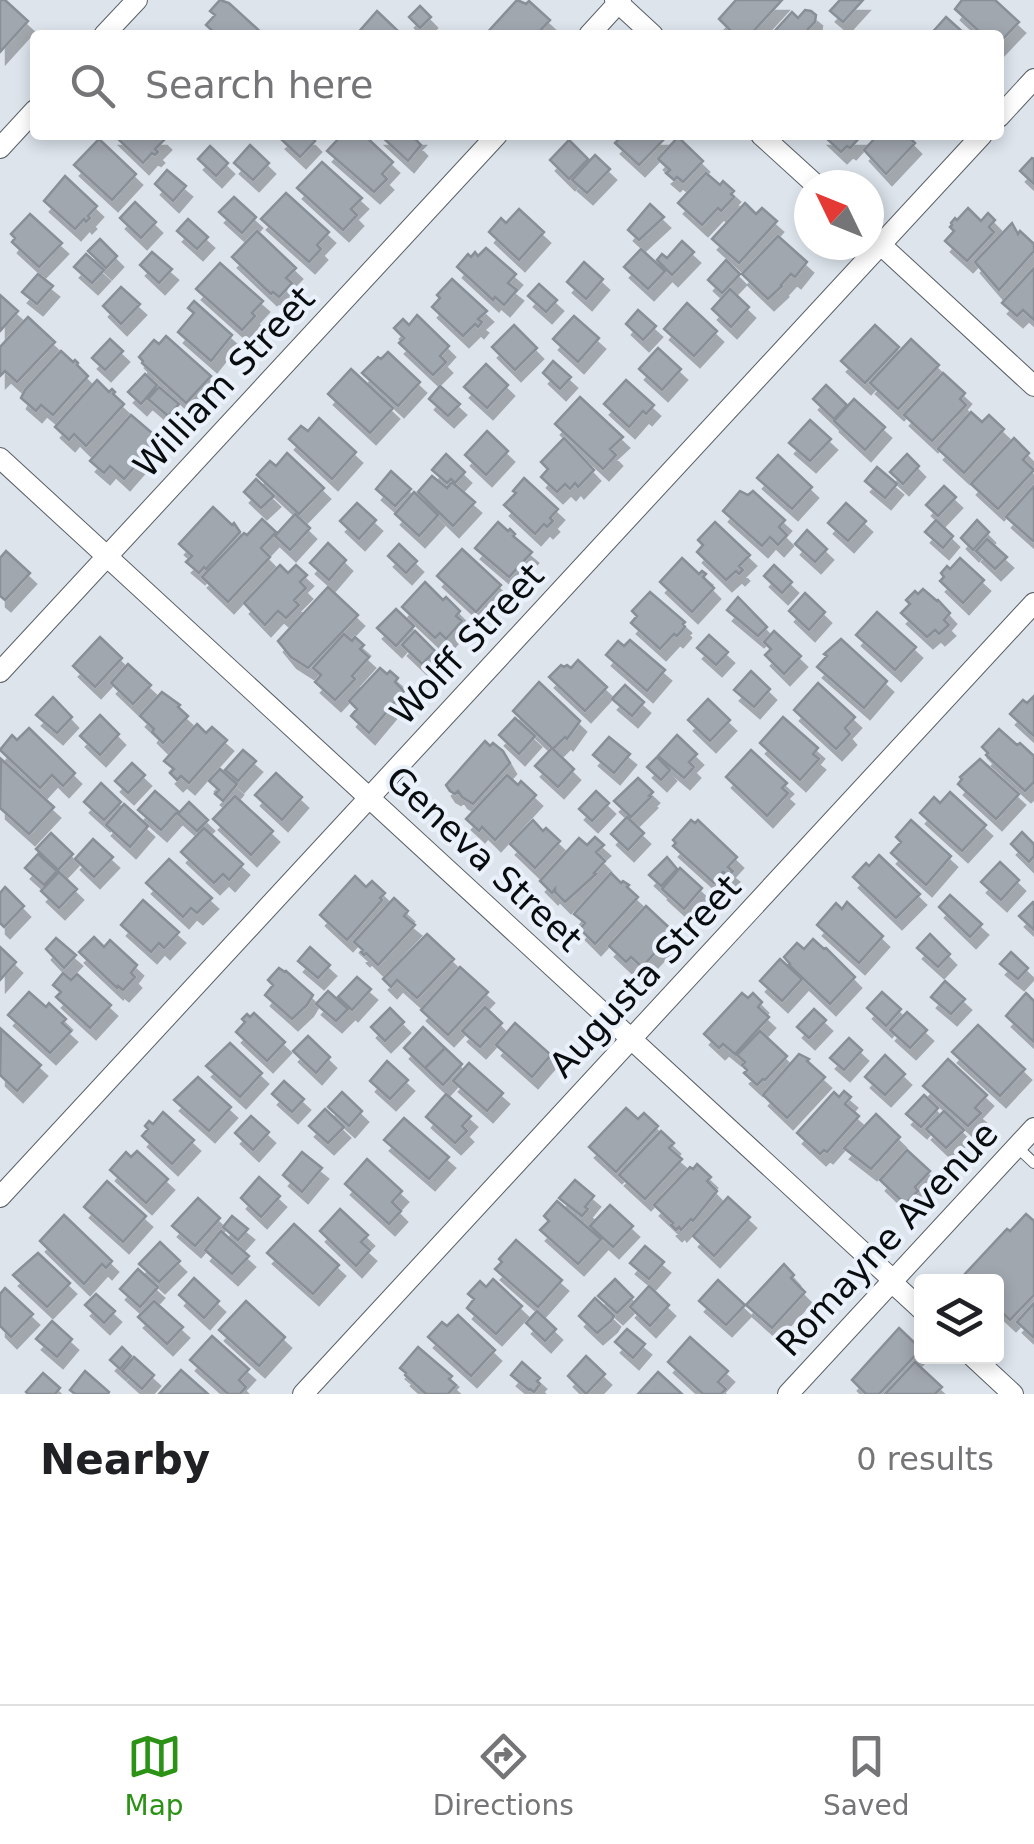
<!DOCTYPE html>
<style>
:root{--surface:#fff;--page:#f2f2f2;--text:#202124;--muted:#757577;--line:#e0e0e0;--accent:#2c9215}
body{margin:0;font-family:"DejaVu Sans",sans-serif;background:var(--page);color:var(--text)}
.controls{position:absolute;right:30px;bottom:30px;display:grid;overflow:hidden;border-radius:10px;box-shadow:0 5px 15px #0003}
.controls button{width:90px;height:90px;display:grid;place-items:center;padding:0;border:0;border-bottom:2px solid var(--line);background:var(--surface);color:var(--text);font:50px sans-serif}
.compass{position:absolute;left:794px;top:170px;width:90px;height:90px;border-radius:50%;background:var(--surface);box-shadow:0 5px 15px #0003;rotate:313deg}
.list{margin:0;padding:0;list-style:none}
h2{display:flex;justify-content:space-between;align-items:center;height:130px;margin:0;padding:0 40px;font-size:42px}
h2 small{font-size:32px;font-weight:400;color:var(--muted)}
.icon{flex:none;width:55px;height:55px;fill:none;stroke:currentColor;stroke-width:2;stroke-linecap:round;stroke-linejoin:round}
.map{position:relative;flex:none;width:1034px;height:1394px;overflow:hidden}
.search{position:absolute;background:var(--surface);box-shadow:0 5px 15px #0003;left:30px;right:30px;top:30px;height:110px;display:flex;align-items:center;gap:25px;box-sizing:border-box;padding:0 35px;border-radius:10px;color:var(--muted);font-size:38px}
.sheet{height:310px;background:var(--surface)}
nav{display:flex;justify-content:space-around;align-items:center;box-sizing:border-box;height:140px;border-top:2px solid var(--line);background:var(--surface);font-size:28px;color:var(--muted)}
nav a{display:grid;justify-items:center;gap:5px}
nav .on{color:var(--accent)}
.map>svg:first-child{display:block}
.building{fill:#a1a7af;stroke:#898f97;stroke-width:2.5;filter:url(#shadow)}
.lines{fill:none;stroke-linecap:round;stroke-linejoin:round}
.lane-casing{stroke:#595f66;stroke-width:12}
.street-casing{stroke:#595f66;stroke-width:22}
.lane{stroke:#fff;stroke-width:10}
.street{stroke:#fff;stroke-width:20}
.labels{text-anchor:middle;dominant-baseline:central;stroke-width:8;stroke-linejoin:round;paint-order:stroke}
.street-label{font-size:35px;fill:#0a0d0f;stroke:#eaf1fa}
</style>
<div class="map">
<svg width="1034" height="1394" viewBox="0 0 1034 1394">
<defs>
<filter id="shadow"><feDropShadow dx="6" dy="11" stdDeviation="0" flood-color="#0004"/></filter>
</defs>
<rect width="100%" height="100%" fill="#dde4ec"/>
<path class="building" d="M0 0H5L28 21 0 52Z
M220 0 229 3 264 35H217L206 25 215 15 210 11Z
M517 0 526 4 529 1 550 20 536 35H485Z
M736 0H782L750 35 742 31 735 35 719 19Z
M840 0H863L843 22 830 11Z
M962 0H995L1019 22 999 43V35H983L955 9Z
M420 6 431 17 420 28 409 17Z
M805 10 811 11 816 15 815 22 808 29 813 35H771L792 12 798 18Z
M377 11 397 30 393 35H356Z
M946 17 966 35H930Z
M114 135H161L165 139 155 149 158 152 155 155 152 153 143 163Z
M284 135H309L315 141 300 157 280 138Z
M342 135H364L393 162 382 174 387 179 374 192 327 151Z
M380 135H419L415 139 421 145 408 161Z
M623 135H668L639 165 615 143Z
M823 135H862L850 148 847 146 841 152Z
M878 135H907L915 143 886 174 864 150Z
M678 137 703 161 683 182 677 177 674 180 666 173 670 170 658 159Z
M99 139 136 174 112 200 74 165Z
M569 140 588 159 569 179 550 160Z
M250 145 269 163 253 180 234 163Z
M210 146 228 163 216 176 198 159Z
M595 155 610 169 587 193 572 180Z
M1032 158 1034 159V184L1020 171Z
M322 162 362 198 351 209 357 215 343 230 297 188Z
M167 170 186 186 173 201 155 184Z
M706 173 720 185 723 181 734 191 731 194 734 197 721 211 718 208 702 225 678 203Z
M65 176 97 206 88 216 90 218 86 222 84 219 75 229 44 201Z
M286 193 329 232 317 245 321 249 309 262 261 219Z
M234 197 256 217 242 233 219 212Z
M135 202 156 222 141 238 120 218Z
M745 203 756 214 762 208 777 221 739 263 712 239Z
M650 204 664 217 639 240 628 230Z
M968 208 981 221 988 213 995 220 989 227 994 232 967 261 945 241 954 231 950 227 952 225 951 223 955 218 957 220Z
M519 209 544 232 519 260 489 232 501 218 506 223Z
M30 214 62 243 39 267 12 242 15 238 11 234Z
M188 219 208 237 197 249 177 231Z
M1012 223 1018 234 1020 231 1034 244V251L999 290 975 262Z
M257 231 296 268 286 278 292 283 279 297 273 292 271 294 232 257Z
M778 236 807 262 795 277 791 274 781 285 782 286 768 299 742 274Z
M100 239 117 256 106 268 88 251Z
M682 241 694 252 672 275 657 260 662 254 667 258Z
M486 248 516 274 508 283 517 290 504 305 495 297 493 300 457 267 468 254 471 257 475 252 478 256Z
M641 249 665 271 648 289 624 267Z
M152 252 172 269 159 283 140 265Z
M86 254 104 270 92 283 74 267Z
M726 260 740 274 722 293 708 280Z
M584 262 603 279 586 299 567 282Z
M220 263 263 301 252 313 255 316 242 330 196 289Z
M1034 268V320L1023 310 1017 316 1002 303Z
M38 274 53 286 37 304 22 292Z
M452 279 487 311 478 319 482 322 478 327 475 324 463 336 432 307 440 298 437 295Z
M539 284 557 300 546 312 528 296Z
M121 287 140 304 121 324 103 306Z
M730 289 749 307 731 327 712 309Z
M0 295 18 311 0 331Z
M194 301 232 335 211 361 178 332 194 313 188 308Z
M687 303 717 331 694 356 664 329Z
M638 310 656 326 643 340 626 324Z
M417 315 449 346 440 356 446 362 433 375 399 343 404 338 394 328 403 319 409 325Z
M574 316 599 338 578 362 553 339Z
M28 317 55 342 17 382 5 371 0 376V347Z
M514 325 537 348 515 370 492 347Z
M875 325 899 347 865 383 841 361Z
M166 336 211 376 186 403 142 363 143 361 139 357 154 340 159 344Z
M110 339 123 351 105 370 92 358Z
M911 339 939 365 898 409 870 383Z
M658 348 681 369 662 390 639 369Z
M61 351 73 362 75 360 78 363 77 365 88 376 53 415 41 405 36 411 21 398 25 390Z
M388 352 420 382 398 406 362 373 378 357 381 359Z
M553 361 571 377 560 389 543 373Z
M486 364 508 385 487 408 464 387Z
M351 369 393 408 370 433 328 394Z
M943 373 965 393 960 399 966 405 932 441 904 415Z
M145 374 157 385 141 404 128 392Z
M97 380 109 392 112 389 115 392 113 394 124 404 86 446 74 434 69 440 55 427Z
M626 380 654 405 646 414 643 411 629 427 604 404Z
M826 385 847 405 834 419 813 399Z
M440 386 460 404 448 416 429 399Z
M159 387 179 404 168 416 148 399Z
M580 397 623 437 610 449 616 455 603 469 555 424Z
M854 399 885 427 865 450 834 421Z
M971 412 982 422 989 415 1004 429 964 473 938 449Z
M131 415 159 439 124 479 110 466 104 473 90 461Z
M319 418 356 452 332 479 289 439 301 426 308 431Z
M810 420 831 439 810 461 789 443Z
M487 431 508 451 486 475 465 455Z
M564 438 594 470 578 487 575 483 570 489 565 484 557 492 541 477 548 469 541 462Z
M1014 438 1029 453 1023 460 1034 470 998 509 971 484Z
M287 453 324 488 299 514 257 475 270 461 276 466Z
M446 454 465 472 455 483 451 479 447 483 432 470Z
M907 454 919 466 903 484 890 472Z
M778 455 812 487 792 509 757 478Z
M877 467 897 484 885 498 865 481Z
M391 471 411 489 395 506 376 489Z
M432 476 447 488 452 482 475 502 453 526 418 492Z
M524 478 558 509 550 518 553 521 547 527 544 524 535 534 504 505 516 493 513 491Z
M256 479 274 496 261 508 244 492Z
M944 486 956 497 938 516 926 505Z
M1034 486V541H1033L1006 517Z
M740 491 748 495 753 491 785 520 779 527 787 535 778 545 770 537 762 546 723 511Z
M414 492 438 515 419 536 395 514Z
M357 503 376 520 359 539 340 521Z
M846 503 866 521 848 541 828 523Z
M213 507 232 525 234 523 240 532 206 569 204 567 199 573 186 562 192 556 179 544Z
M295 514 310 528 290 550 275 536Z
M262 519 276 532 261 548 270 557 228 602 202 577 244 533 247 535Z
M936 520 953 536 943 548 925 532Z
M977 520 989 532 973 550 961 538Z
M498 522 508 531 510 529 515 534 513 536 532 552 509 577 475 548Z
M715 522 750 555 739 566 743 570 739 574 736 571 726 580 697 552 703 545 698 540Z
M807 530 827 549 815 562 795 544Z
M987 539 1007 557 995 569 976 551Z
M328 543 346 560 329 580 310 563Z
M399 544 417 561 406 573 388 556Z
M462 549 501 585 476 612 437 576Z
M6 551 30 573 5 600 0 596V558Z
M682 558 699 574 702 571 706 574 703 577 714 588 692 612 660 582Z
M960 558 984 580 963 603 940 581 944 577 941 573 947 566 950 569Z
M280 565 288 573 296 565 307 575 300 582 306 588 294 600 299 605 286 618 278 611 265 625 244 603Z
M774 565 792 582 782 593 764 576Z
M425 582 443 600 446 597 460 611 456 616 462 621 446 639 440 633 435 638 402 607Z
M328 587 358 615 308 668 291 657 278 641Z
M923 589 937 601 938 600 950 613 944 620 949 625 939 634 935 630 927 637 901 613 910 604 906 600 915 591 918 594Z
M650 592 685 622 683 624 685 627 677 636 674 634 660 649 631 623 637 616 632 611Z
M805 593 825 612 809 630 789 611Z
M738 597 767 627 758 636 727 610Z
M396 609 414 626 396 646 377 628Z
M877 612 916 647 895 670 856 635Z
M415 631 435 651 422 664 402 645Z
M774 631 801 656 784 674 765 655 771 649 764 642Z
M344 634 352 641 355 637 364 645 360 649 369 657 352 676 355 679 335 700 315 682 321 675 313 668Z
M709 635 728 652 716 665 697 648Z
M100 637 122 658 95 687 73 666Z
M841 639 887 681 864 708 817 667 827 656 824 654Z
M630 640 665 670 647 691 606 655 618 641 624 646Z
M578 660 607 687 585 711 549 677 561 665 564 667 567 665 571 668Z
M128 664 151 685 133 704 111 683Z
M380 668 387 674 390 671 398 678 395 682 404 691 369 733 351 716 357 709 349 701Z
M751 671 770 689 754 707 734 690Z
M539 682 580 721 567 739 565 737 553 749 513 711Z
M818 683 855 717 845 728 850 734 836 749 794 710Z
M625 685 644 702 632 716 612 699Z
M162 692 180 705 178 707 188 716 163 743 152 732 154 729 140 716Z
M1034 696V736L1010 714 1023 700 1027 703Z
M53 697 72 717 57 733 36 715Z
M708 699 730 720 710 741 688 720Z
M100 715 119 734 100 755 80 736Z
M783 717 818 748 813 754 819 759 800 780 760 743Z
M515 718 535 736 519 754 499 735Z
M197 724 206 733 212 727 227 740 189 783 181 776 177 780 170 773 174 769 164 761Z
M29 728 75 773 63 786 52 775 40 788 0 750 12 735 17 740Z
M999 729 1017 745 1020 743 1034 756V782L1025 791 986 755 988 753 982 747Z
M677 735 697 754 689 762 694 767 684 778 658 756Z
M609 737 630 754 614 773 593 755Z
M485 741 490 746 493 743 503 751 510 763 473 804 462 797 458 791 455 794 450 791 446 785Z
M552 748 574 769 558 787 535 766Z
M243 750 256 761 238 781 225 770Z
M751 750 787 783 782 788 788 793 767 816 726 777Z
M657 757 670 770 661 780 647 767Z
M1 759 54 807 29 834 0 808Z
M980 759 1019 794 996 819 958 784 962 779 960 777Z
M132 763 145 775 128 793 115 781Z
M220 769 237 784 223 801 215 794 219 790 209 781Z
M276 773 302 797 282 820 255 795Z
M507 775 518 785 521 781 536 795 495 840 482 827 479 831 466 819Z
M638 778 653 792 649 796 651 797 631 817 614 801Z
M101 783 121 802 104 820 84 802Z
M155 791 178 811 161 830 138 810Z
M596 791 609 803 592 821 579 809Z
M950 792 986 825 962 851 920 813 934 797 940 803Z
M235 796 273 831 251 855 213 819Z
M189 802 208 820 197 831 178 814Z
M124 804 148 826 130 847 106 825Z
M627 817 644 833 628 850 611 834Z
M533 820 543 831 546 828 560 841 535 868 510 844Z
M691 820 695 823 698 820 737 857 728 867 733 871 728 876 723 872 714 883 673 846 676 843 673 840Z
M911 820 951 856 926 885 891 853 901 842 896 837Z
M204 828 243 864 229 880 223 874 214 883 181 852Z
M1022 832 1034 844V856L1029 862 1011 844Z
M51 833 73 854 58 870 36 849Z
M595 837 604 845 596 852 605 861 594 873 596 874 565 902 555 892V889L552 893 540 881 579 838 587 845Z
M93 839 113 857 94 877 75 859Z
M38 854 57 871 44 885 25 868Z
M879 855 920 894 896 918 853 877 866 863 869 866Z
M667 857 677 869 661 886 649 875Z
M169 859 212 898 197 913 191 908 183 917 146 883Z
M1000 862 1019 880 1001 900 981 882Z
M680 868 702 888 684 909 662 889Z
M59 872 77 889 59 908 41 891Z
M611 873 621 883 623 881 629 885 627 887 638 897 595 944 580 929 585 923 574 914Z
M355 876 366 887 372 881 385 893 380 898 382 900 347 940 320 915Z
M5 887 24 906 4 927 0 923V893Z
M950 895 982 924 970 937 939 907Z
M394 898 408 911 404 916 415 925 378 965 366 953 364 955 361 952 363 950 354 942Z
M143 900 179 932 164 948 159 943 151 952 121 925Z
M847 902 883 936 859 963 817 925 836 903 842 909Z
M1033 902H1034V930L1019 916Z
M646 906 674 932 642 967 631 957 626 962 609 946Z
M427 934 454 959 417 998 397 980 391 987 383 979Z
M930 934 950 954 938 967 917 948Z
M94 937 104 947 110 940 137 965 131 973 135 977 123 990 118 986 117 988 79 952Z
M56 938 76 955 64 968 46 949Z
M813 939 824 949 826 948 855 977 830 1004 789 965 790 964 784 957 797 943 804 949Z
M0 947 16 962 0 980Z
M310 947 330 965 318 978 298 961Z
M1011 952 1028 968 1018 979 1000 964Z
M780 959 802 979 782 1001 760 981Z
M460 967 488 992 448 1035 421 1010Z
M279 968 285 972 286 971 313 995 307 1005 292 1019 265 995 273 985 268 980Z
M63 973 71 980 77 974 111 1005 90 1028 56 997 61 992 53 985Z
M357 977 371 989 352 1010 338 997Z
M945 981 965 999 951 1014 931 997Z
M328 991 348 1009 336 1021 316 1004Z
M29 992 46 1007 49 1003 66 1019 62 1023 71 1031 50 1053 8 1015Z
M882 992 901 1009 886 1026 867 1008Z
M742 993 748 998 753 993 762 1002 758 1007 769 1017 735 1054 723 1044 719 1048 704 1034Z
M1026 993 1034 1001V1042L1006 1016Z
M485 1007 502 1023 480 1047 462 1031Z
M390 1008 404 1022 385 1041 371 1027Z
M814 1009 826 1020 809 1038 797 1027Z
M907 1012 927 1030 910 1048 890 1030Z
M254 1013 285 1042 267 1061 236 1032 245 1022 242 1019 247 1014 250 1017Z
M515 1023 551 1055 532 1077 496 1045Z
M978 1025 1025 1069 1000 1096 952 1052Z
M423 1027 445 1048 425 1068 404 1048Z
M1 1029 41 1065 17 1091 0 1075Z
M760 1031 787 1056 765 1080 763 1079 757 1085 744 1073 747 1070 742 1065 745 1062 737 1055Z
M308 1036 330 1057 316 1073 293 1051Z
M849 1038 862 1050 844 1070 830 1058Z
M230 1043 262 1073 240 1097 206 1066Z
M445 1048 462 1064 443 1085 425 1068Z
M799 1054 809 1059 807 1061 825 1077 787 1118 763 1095Z
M885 1055 905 1074 885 1095 865 1077Z
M948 1059 987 1095 975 1108 981 1113 968 1126 923 1086Z
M387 1061 408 1080 390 1099 370 1081Z
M469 1063 503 1093 487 1111 453 1081Z
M198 1077 231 1107 209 1131 174 1100Z
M284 1081 304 1099 292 1112 272 1094Z
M844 1091 851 1097 845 1104 859 1116 827 1152 824 1150 820 1154 797 1133 834 1092 839 1097Z
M342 1092 362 1111 349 1126 328 1107Z
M446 1094 471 1116 462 1126 467 1131 455 1143 426 1117Z
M924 1095 938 1108 921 1127 906 1114Z
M626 1108 638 1119 644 1113 658 1126 616 1172 589 1147Z
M325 1109 344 1127 328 1143 309 1126Z
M944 1111 964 1130 946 1148 926 1129Z
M163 1112 194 1140 172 1164 142 1136 148 1129 145 1126 149 1121 153 1124Z
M876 1114 900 1137 871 1169 844 1148Z
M251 1116 269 1132 253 1150 235 1133Z
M404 1118 449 1157 429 1179 384 1140Z
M661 1131 674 1143 669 1148 682 1159 645 1199 619 1175Z
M907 1150 930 1171 915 1187 918 1191 905 1204 880 1180Z
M137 1151 168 1179 146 1203 110 1170 126 1152 131 1157Z
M302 1152 322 1168 302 1192 283 1175Z
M367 1159 402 1191 392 1202 401 1211 389 1224 345 1184Z
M697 1164 711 1177 707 1181 717 1191 693 1221 691 1219 681 1230 679 1227 676 1230 671 1225 673 1223 654 1205 690 1167 693 1169Z
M259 1177 280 1196 261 1217 241 1198Z
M575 1180 594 1196 585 1207 588 1209 582 1216 559 1198Z
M107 1181 146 1216 123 1242 84 1207Z
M728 1197 750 1217 714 1256 693 1236Z
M198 1198 220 1218 195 1246 172 1226Z
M557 1201 601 1239 578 1264 540 1230 549 1221 544 1216Z
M610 1205 633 1226 613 1247 590 1226Z
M340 1209 368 1235 361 1242 370 1250 356 1266 320 1231Z
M1026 1214 1034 1221V1295L1010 1320 996 1307V1282H969L963 1276 1007 1229 1010 1231Z
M64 1215 112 1261 106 1268 102 1264 84 1284 40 1241Z
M232 1216 248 1229 238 1240 223 1227Z
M294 1224 339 1265 313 1294 267 1253Z
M221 1231 249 1256 232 1274 205 1250Z
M516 1240 562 1280 538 1307 495 1269 502 1262 499 1259Z
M160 1242 180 1261 159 1282 139 1264Z
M645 1246 664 1262 649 1279 630 1263Z
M38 1253 70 1283 47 1307 13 1275Z
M784 1264 794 1275 791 1278 805 1292 772 1328 746 1305Z
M138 1269 158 1287 140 1307 120 1289Z
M194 1278 219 1301 204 1318 179 1295Z
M493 1279 522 1306 496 1334 467 1308 474 1299 468 1294 480 1281 486 1287Z
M615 1279 633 1297 617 1313 598 1296Z
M718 1280 745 1305 726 1325 699 1301Z
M649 1286 669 1305 650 1326 630 1307Z
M5 1288 33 1314 11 1337 0 1326V1294Z
M96 1294 115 1311 104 1323 85 1305Z
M595 1298 614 1316 611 1321 597 1333 579 1316Z
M154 1301 183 1327 167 1344 138 1317Z
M246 1301 285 1337 259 1366 219 1330Z
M1034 1303V1335L1033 1337 1017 1322Z
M537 1311 556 1329 545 1341 526 1323Z
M458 1315 495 1350 471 1376 428 1337 442 1322 447 1326Z
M52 1321 72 1339 57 1357 36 1339Z
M899 1328 921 1349 879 1394H866L852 1380Z
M627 1329 645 1344 633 1358 615 1342Z
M212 1336 249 1369 239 1380 246 1387 240 1394H228L190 1360Z
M690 1337 728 1371 718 1382 726 1389 721 1394H703L668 1362Z
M122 1347 131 1356 120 1369 110 1360Z
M418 1347 452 1376 449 1379 456 1385 448 1394H426L405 1375 406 1373 400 1368Z
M586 1356 605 1374 586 1394 568 1376Z
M134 1357 154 1375 142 1389 122 1371Z
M522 1362 540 1378 537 1381 540 1384 534 1392 530 1389 529 1390 511 1375Z
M915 1362 942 1387 935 1394H885Z
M181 1370 208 1394H159Z
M85 1371 109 1392 108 1394H75L70 1390Z
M658 1372 682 1394H638Z
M43 1373 60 1388 55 1394H28L26 1392Z"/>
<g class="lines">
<defs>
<path id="lane" d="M1017 1147 1034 1163"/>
<path id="street" d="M615 0 653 35
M104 35 137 0
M589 35 621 0
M999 117 1034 79
M761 135 816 185
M0 148 35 110
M869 234 1034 386
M0 458 893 1280 896 1286 922 1310
M0 672 497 135
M0 1197 982 135
M972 1356 1013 1394
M303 1394 1034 603
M788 1394 1034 1128"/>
</defs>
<use href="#lane" class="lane-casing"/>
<use href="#street" class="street-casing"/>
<use href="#lane" class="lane"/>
<use href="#street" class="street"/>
</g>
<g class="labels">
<g class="street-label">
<text transform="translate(224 382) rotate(-47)">William Street</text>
<text transform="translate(467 644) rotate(-47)">Wolff Street</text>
<text transform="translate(484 859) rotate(43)">Geneva Street</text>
<text transform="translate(645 976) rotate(-47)">Augusta Street</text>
<text transform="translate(887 1239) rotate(-47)">Romayne Avenue</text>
</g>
</g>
</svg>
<div class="controls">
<button><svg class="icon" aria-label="layers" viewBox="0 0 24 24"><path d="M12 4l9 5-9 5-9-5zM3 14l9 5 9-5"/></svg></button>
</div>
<svg class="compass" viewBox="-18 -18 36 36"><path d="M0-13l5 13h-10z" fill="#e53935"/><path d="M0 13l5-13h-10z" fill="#757577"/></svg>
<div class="search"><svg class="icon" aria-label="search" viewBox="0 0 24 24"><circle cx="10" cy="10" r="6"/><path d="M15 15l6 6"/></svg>Search here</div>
</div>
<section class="sheet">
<h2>Nearby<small>0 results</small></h2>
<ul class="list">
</ul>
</section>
<nav>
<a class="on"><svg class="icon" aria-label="map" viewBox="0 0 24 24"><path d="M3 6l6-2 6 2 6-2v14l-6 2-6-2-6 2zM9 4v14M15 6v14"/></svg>Map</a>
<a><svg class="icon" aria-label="directions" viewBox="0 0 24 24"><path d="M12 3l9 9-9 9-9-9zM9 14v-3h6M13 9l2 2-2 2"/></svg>Directions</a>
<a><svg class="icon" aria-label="saved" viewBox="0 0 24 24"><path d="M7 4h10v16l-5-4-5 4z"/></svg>Saved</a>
</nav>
